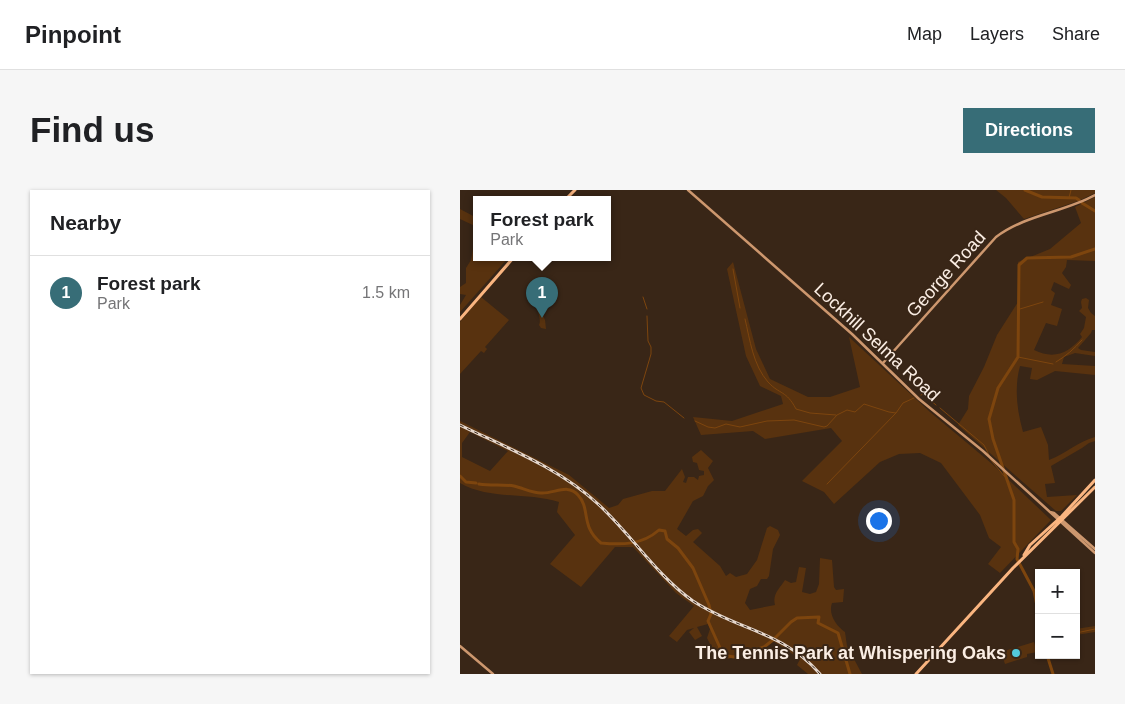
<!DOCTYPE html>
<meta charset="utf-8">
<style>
:root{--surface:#fff;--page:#f6f6f6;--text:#202124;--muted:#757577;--line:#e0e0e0;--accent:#376d77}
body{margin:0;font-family:Arial,sans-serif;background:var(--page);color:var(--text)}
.controls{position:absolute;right:15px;bottom:15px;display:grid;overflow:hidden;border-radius:0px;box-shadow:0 1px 4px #0004}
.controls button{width:45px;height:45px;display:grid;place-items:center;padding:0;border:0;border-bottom:1px solid var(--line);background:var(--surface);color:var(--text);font:25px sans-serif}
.you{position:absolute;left:418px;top:330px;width:18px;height:18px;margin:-12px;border:4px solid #fff;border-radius:50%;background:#1a73e8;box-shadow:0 0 0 8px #1a73e833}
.badge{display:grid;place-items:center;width:32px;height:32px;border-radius:50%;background:var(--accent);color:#fff;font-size:16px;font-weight:700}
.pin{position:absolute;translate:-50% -41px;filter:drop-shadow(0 1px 2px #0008)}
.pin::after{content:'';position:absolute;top:26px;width:18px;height:15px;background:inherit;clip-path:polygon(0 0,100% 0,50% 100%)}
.popup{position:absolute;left:13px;top:6px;width:138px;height:65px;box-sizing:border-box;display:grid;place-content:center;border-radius:0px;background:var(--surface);filter:drop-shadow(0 1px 4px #0005);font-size:16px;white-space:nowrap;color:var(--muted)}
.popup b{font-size:19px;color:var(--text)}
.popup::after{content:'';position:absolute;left:50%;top:100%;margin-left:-10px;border:10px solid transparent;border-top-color:var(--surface)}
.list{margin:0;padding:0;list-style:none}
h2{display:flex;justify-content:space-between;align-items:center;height:65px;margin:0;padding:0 20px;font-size:21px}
h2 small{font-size:16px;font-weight:400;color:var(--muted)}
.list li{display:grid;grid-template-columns:32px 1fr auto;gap:15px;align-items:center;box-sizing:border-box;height:75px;padding:0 20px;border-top:1px solid var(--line)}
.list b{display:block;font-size:19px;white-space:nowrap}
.list p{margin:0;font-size:16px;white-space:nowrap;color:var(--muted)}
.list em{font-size:16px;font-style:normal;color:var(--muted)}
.map{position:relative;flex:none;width:635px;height:484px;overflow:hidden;border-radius:0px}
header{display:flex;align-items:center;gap:30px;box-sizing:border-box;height:70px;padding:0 25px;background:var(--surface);border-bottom:1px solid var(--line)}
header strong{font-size:24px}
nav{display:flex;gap:28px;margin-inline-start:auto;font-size:18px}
.intro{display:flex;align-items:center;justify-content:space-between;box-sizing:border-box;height:120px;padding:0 30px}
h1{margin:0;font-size:35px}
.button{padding:12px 22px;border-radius:0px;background:var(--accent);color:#fff;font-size:18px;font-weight:700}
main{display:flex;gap:30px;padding:0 30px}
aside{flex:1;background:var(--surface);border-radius:0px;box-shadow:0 1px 4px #0004}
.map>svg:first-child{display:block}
.green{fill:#58320f;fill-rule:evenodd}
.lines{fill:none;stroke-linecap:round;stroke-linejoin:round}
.stream{stroke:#7d450e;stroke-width:1}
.river{stroke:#7d450e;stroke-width:3}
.secondary{stroke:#cd976e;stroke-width:2.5}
.primary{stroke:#fab580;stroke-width:3}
.rail-casing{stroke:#e5d7cd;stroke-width:3}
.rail{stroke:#392617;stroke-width:1;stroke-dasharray:4;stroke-linecap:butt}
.poi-dot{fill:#53cadc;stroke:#392617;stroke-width:2}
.labels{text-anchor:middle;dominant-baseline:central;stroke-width:4;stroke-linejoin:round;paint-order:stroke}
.street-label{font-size:18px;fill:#fbeee4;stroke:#392617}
.poi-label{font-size:18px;font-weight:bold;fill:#fbeee4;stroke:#392617;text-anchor:end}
</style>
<header>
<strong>Pinpoint</strong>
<nav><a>Map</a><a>Layers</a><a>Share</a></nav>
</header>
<div class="intro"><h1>Find us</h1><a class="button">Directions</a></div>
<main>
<aside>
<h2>Nearby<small></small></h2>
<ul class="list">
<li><span class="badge">1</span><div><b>Forest park</b><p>Park</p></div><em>1.5 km</em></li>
</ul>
</aside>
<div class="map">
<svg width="635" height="484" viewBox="0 0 635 484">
<rect width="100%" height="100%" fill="#392617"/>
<path class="green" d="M536 0H635V3L618 11 564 29 546 8Z
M635 7V71L607 70 606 77 602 83 611 95 609 99 594 92 591 100 595 103 591 115 602 119 597 136 586 133 574 160C594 170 609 163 622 147L620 144 624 138 626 127 619 121 622 118 621 112 622 109 626 108 629 110 628 118 631 123 635 126V140H632L631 143 618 158 621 160 635 162V166L615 163 604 167 602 174 635 176V185L595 181 577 190 570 189 572 178 560 176C554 198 557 220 563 242L581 237 588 255 589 270C605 264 619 251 635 247V251L629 253 622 258 591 276 595 293 585 294 587 307 617 305 601 321H596L498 235 508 219 509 206 524 177 537 145 558 112V72L590 59 621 33 615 17Z
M0 19 17 28V67H49L0 122V115L6 105 0 104V97L6 93V78L11 70 15 47V36L0 29Z
M273 72 296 159 310 189 348 207H370L400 197 389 147 470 222 531 273 591 330 540 383 528 374 541 357 529 348 520 325 481 273 460 263 439 264 420 272 374 314 364 302 342 291 382 251 371 238 305 249 293 241 241 245 233 227 272 231 323 214 321 206 300 196 286 166 267 79Z
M21 107 49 130 25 157 27 159 24 163 21 161 0 184V132Z
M79 115 83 117 81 121 85 130 86 139 81 138 79 135C82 129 76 123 79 115Z
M0 231 109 285 149 318 158 315 163 309 192 301H205L222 279 225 287 223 292 226 293 228 287H234L238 290 239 286 244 285V281L239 280 237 273 233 272 232 267 241 260 253 271 248 278 254 290 248 296 243 306 233 311 217 339 226 346 233 340 238 339 242 343 233 352 260 376 266 386 270 383 276 387 287 384 297 370 307 338 310 336 318 340 320 345 313 359 309 386 307 389H301L297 396 290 399 285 413 290 420 315 415C312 404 320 398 325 390L331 393 336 392 339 377 346 378 342 402 350 404 356 402 359 394 360 368 372 370 374 397 376 400 384 399 383 412 372 413C368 424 376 436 385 442L387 456 402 484H348L337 475 340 469 313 451 292 463 263 470 264 466 261 461 254 462 247 448 250 439 248 434 237 437 242 446 235 450 229 442 234 438 227 440 217 452 209 446 234 416 216 403 173 357H155L121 397 90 374 115 345 97 322 99 312C67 302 29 310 0 293ZM10 242 48 261 30 281 2 267V253Z
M635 436V442L616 445V439Z
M574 452 577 462 567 464V467L545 474 541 462Z"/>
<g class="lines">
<path class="stream" d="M609 8 611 0
M273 79 280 118
M183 107 187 119
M560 119 583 112
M187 126 188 151 191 157V164L181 198 184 205 196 211 204 212 224 228
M285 129C290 150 293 175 308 192 320 205 326 200 336 219L350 223 376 225
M558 167 593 174
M596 172C606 166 614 159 622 150
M461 205 463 204 476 215
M480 218 524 255 529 265
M235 231 248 237 255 238 266 234 280 237 307 231 334 230 364 237 367 236 377 225 387 220 395 222 404 214 429 222 436 223 443 213 454 208
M530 269 545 287
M367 294 436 223
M616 443 635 439"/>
<path class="river" d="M565 0 582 7 616 8 619 10
M622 13 635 21
M0 286 6 292 16 293
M19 294C31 296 43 294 54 296 63 298 72 303 81 303 94 304 108 293 118 305 131 319 120 336 141 353 162 355 182 355 199 340L205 341 207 349 218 358 233 378 249 415 251 424 248 431 261 460 268 466 274 467 304 457 313 450 331 432 337 428 359 427 358 433 378 443 390 484
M579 426 574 401 557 369 558 359 554 352V310L533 249 529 229 538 198 558 167 559 75 567 68 611 67 635 59
M587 465 593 484"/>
<path class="secondary" d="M228 0 392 144 459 209 523 261 635 363
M423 173 536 47C565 25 604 22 635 5
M590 322 594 323 635 359
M0 456 33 484"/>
<path class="primary" d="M106 9 115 0
M0 129 54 67
M564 365 570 355 602 326 635 290
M456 484 553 378 635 297"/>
<defs>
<path id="rail" d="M0 235C47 258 99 278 138 314 171 344 196 385 233 411 277 440 323 441 360 484"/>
</defs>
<use href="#rail" class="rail-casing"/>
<use href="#rail" class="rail"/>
</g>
<circle class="poi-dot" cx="556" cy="463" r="5"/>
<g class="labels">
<g class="street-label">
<text transform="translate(486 84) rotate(-48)">George Road</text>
<text transform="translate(417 152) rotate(43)">Lockhill Selma Road</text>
</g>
<g class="poi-label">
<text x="546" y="463">The Tennis Park at Whispering Oaks</text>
</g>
</g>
</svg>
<div class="controls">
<button>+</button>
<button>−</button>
</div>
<div class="you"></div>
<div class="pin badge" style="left:82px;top:128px">1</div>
<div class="popup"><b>Forest park</b>Park</div>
</div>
</main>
